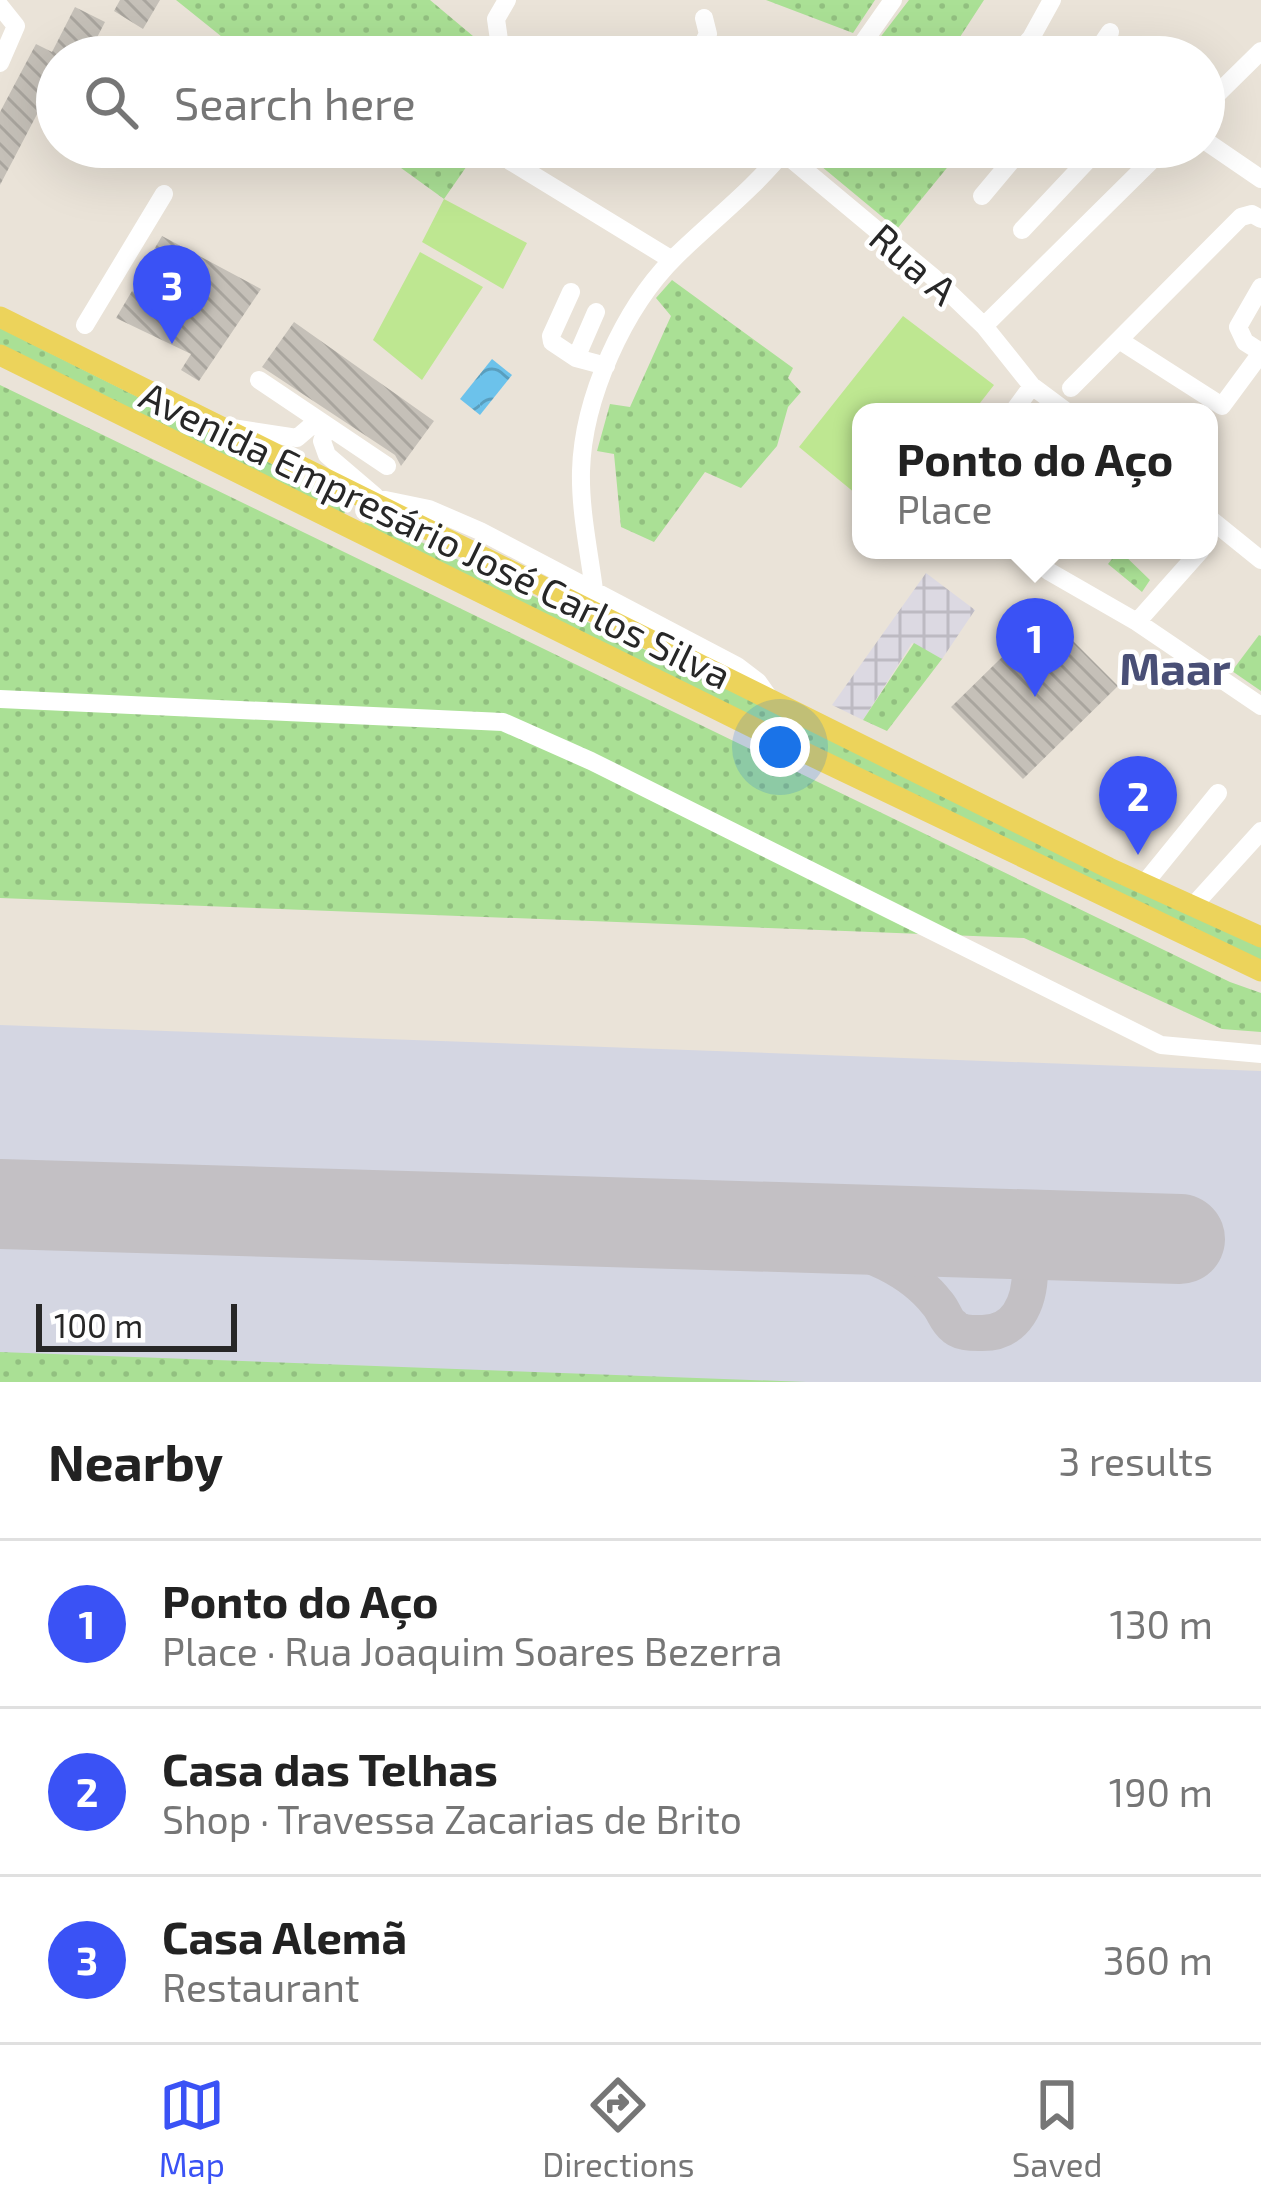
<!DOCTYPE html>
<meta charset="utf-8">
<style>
:root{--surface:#fff;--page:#f2f2f2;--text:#222;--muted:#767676;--line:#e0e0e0;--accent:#3a52f5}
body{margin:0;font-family:"Exo 2",sans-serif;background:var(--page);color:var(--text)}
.scale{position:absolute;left:36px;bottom:30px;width:201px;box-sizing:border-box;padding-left:12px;border:6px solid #272727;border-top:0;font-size:33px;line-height:42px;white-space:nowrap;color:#272727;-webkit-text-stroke:9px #fff;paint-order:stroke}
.you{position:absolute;left:780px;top:747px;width:42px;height:42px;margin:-30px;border:9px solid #fff;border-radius:50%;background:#1a73e8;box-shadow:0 0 0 18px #1a73e833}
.badge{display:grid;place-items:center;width:78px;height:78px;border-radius:50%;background:var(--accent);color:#fff;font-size:39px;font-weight:700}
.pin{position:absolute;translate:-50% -99px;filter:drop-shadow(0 3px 6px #0008)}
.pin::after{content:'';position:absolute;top:63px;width:42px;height:36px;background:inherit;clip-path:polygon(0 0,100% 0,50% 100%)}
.popup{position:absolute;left:852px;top:403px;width:366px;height:156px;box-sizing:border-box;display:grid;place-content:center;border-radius:24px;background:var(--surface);filter:drop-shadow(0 3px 9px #0005);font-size:39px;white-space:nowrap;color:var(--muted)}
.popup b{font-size:45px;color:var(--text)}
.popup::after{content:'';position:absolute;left:50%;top:100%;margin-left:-24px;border:24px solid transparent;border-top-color:var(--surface)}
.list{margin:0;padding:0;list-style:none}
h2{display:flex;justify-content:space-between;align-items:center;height:156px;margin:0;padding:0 48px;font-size:51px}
h2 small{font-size:39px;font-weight:400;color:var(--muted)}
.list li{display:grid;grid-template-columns:78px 1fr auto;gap:36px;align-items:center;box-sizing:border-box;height:168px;padding:0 48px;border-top:3px solid var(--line)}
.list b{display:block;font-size:45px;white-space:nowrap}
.list p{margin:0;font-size:39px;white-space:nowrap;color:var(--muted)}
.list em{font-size:39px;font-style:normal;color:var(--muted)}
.icon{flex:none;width:66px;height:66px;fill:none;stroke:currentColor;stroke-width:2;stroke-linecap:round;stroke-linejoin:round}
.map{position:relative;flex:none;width:1261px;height:1382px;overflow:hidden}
.search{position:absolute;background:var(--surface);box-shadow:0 12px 48px #0002;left:36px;right:36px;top:36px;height:132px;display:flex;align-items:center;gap:30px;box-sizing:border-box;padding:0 42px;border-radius:66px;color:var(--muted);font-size:45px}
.sheet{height:660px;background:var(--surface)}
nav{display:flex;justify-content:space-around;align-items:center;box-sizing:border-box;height:168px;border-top:3px solid var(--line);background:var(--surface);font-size:33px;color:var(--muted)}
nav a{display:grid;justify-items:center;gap:6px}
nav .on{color:var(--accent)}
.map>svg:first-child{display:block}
.industrial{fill:url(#industrial-grid)}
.airport{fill:#d4d6e2}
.grass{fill:url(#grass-dots)}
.pitch{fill:#bee791}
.water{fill:url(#water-waves)}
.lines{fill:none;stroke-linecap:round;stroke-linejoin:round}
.taxiway{stroke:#c3c0c4;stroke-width:36}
.runway{stroke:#c3c0c4;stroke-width:90}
.building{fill:url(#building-back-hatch)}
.minor{stroke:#fff;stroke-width:18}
.major{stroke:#ecd35b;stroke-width:21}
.labels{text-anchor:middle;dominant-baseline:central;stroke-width:9;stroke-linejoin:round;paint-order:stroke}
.street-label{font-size:39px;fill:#272727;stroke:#fff}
.quarter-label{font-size:45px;font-weight:bold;fill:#494f76;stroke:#fff}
</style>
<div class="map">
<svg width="1261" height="1382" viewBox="0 0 1261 1382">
<defs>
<pattern id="industrial-grid" width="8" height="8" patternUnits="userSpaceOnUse" patternTransform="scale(3)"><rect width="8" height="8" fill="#dcd9e2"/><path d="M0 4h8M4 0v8" fill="none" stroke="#bdbac2"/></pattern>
<pattern id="grass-dots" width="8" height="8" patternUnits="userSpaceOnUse" patternTransform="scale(3)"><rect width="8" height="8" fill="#aae095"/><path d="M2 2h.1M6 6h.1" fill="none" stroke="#92c080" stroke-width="1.8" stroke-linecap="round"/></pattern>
<pattern id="water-waves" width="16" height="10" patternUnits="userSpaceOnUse" patternTransform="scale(3)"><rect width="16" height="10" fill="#6cc2eb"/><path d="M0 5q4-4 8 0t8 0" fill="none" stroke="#599ebe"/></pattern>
<pattern id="building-back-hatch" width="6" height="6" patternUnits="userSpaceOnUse" patternTransform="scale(3)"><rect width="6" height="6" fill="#c5c0b8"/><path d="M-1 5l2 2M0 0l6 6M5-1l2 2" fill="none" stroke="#a9a59e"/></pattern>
</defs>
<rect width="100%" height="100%" fill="#eae3d8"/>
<path class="industrial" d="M926 573 975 610 942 659 912 643 863 720 832 705Z"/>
<path class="airport" d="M0 1025 1261 1071V1382H0Z"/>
<path class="grass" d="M176 0H430L498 57H247Z
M766 0H875L853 33Z
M909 0H984L947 57H884L872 48Z
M372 147H480L444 199Z
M798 147H964L897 229Z
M672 280 793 368 788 378 801 392 788 407 777 446 741 488 705 472 654 542 621 527 614 454 597 451 610 404 630 407 671 316 656 298Z
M0 328 350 503 343 516 0 345Z
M0 385 1230 982 1261 993V1032L1222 1029 1024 938 0 898Z
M369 517 1261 946V961L1173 924 363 525Z
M1119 550 1150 580 1142 592 1108 564Z
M1259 635 1261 636V691L1232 671Z
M914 643 942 659 887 731 863 720Z
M0 1352 806 1382H0Z"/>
<path class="pitch" d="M444 199 527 243 503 289 422 242Z
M420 252 483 287 422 380 373 340Z
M903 316 994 385 973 412H861V498L799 447Z"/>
<path class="water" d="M492 359 512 375 480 415 460 399Z"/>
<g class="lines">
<path class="taxiway" d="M750 1229C796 1235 844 1242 886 1263 906 1273 923 1285 937 1303 943 1309 946 1321 953 1326 959 1333 971 1333 979 1333 1017 1335 1030 1302 1030 1270L1009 1248 980 1234"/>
<path class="runway" d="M0 1204 1180 1239"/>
</g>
<path class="building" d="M120 0H160L143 29 114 11Z
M75 7 105 22 87 57H57V76L0 185V112L36 44 52 52Z
M162 236 261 289 199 381 181 370 191 354 116 318 132 291 138 295 153 263 149 258Z
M294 322 434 421 401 466 395 455 262 367Z
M1046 614 1118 686 1023 779 951 707Z"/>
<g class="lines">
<path class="minor" d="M0 6 16 26 0 63
M499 40 496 19 507 0
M696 57 708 34 704 18
M853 57 893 0
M1014 57 1031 38
M1048 57 1031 38 1052 0
M1093 57 1110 32
M1168 57 1170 54
M1204 107 1261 51
M1204 140 1261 179
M783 152 934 278 984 326 1032 386 1067 412
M510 161 672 260
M982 196 1023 147
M1022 230 1100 147
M1261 287 1238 327 1245 342 1261 352
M571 292 551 336 552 342 576 358 606 366
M85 325 164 194
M984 326 1165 147
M1119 340 1222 406 1261 353
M576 358 596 312
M259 380 387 466
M1071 388 1241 217 1252 214 1261 219
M1013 412 1032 386
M327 426 322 441 327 455 375 496
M232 428 297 438 318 420
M366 496 429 509 480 531 737 666 758 682 770 699
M1209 518 1261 560
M1021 550 1050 572 1137 622 1261 706
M594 590C589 551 580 510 581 471 583 398 624 307 676 256 713 220 755 188 787 147
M1137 622 1201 550
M0 699 503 722 591 761 1161 1045 1261 1054
M1144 884 1218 793
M1193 906 1261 831"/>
<path class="major" d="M0 317 1109 868 1261 937
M0 355 795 748 1261 971"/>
</g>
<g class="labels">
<g class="street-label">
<text transform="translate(914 263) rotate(41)">Rua A</text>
<text transform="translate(436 534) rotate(26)">Avenida Empresário José Carlos Silva</text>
</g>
<g class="quarter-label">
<text x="1175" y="667">Maar</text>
</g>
</g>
</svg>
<div class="scale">100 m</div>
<div class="you"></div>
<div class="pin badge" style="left:1035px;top:697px">1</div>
<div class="popup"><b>Ponto do Aço</b>Place</div>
<div class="pin badge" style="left:1138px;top:855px">2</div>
<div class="pin badge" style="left:172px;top:344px">3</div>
<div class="search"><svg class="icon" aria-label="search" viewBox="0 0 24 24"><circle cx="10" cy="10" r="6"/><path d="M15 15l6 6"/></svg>Search here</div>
</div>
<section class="sheet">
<h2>Nearby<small>3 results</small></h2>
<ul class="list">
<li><span class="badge">1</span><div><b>Ponto do Aço</b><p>Place · Rua Joaquim Soares Bezerra</p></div><em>130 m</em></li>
<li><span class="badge">2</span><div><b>Casa das Telhas</b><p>Shop · Travessa Zacarias de Brito</p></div><em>190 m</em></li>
<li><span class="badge">3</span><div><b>Casa Alemã</b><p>Restaurant</p></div><em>360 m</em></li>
</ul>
</section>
<nav>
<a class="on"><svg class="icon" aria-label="map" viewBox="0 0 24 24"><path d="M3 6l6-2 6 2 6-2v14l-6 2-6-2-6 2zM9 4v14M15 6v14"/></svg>Map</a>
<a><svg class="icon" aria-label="directions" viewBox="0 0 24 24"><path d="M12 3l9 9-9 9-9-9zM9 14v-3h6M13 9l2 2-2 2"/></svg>Directions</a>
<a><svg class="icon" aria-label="saved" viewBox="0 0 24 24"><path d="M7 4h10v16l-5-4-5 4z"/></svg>Saved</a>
</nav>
